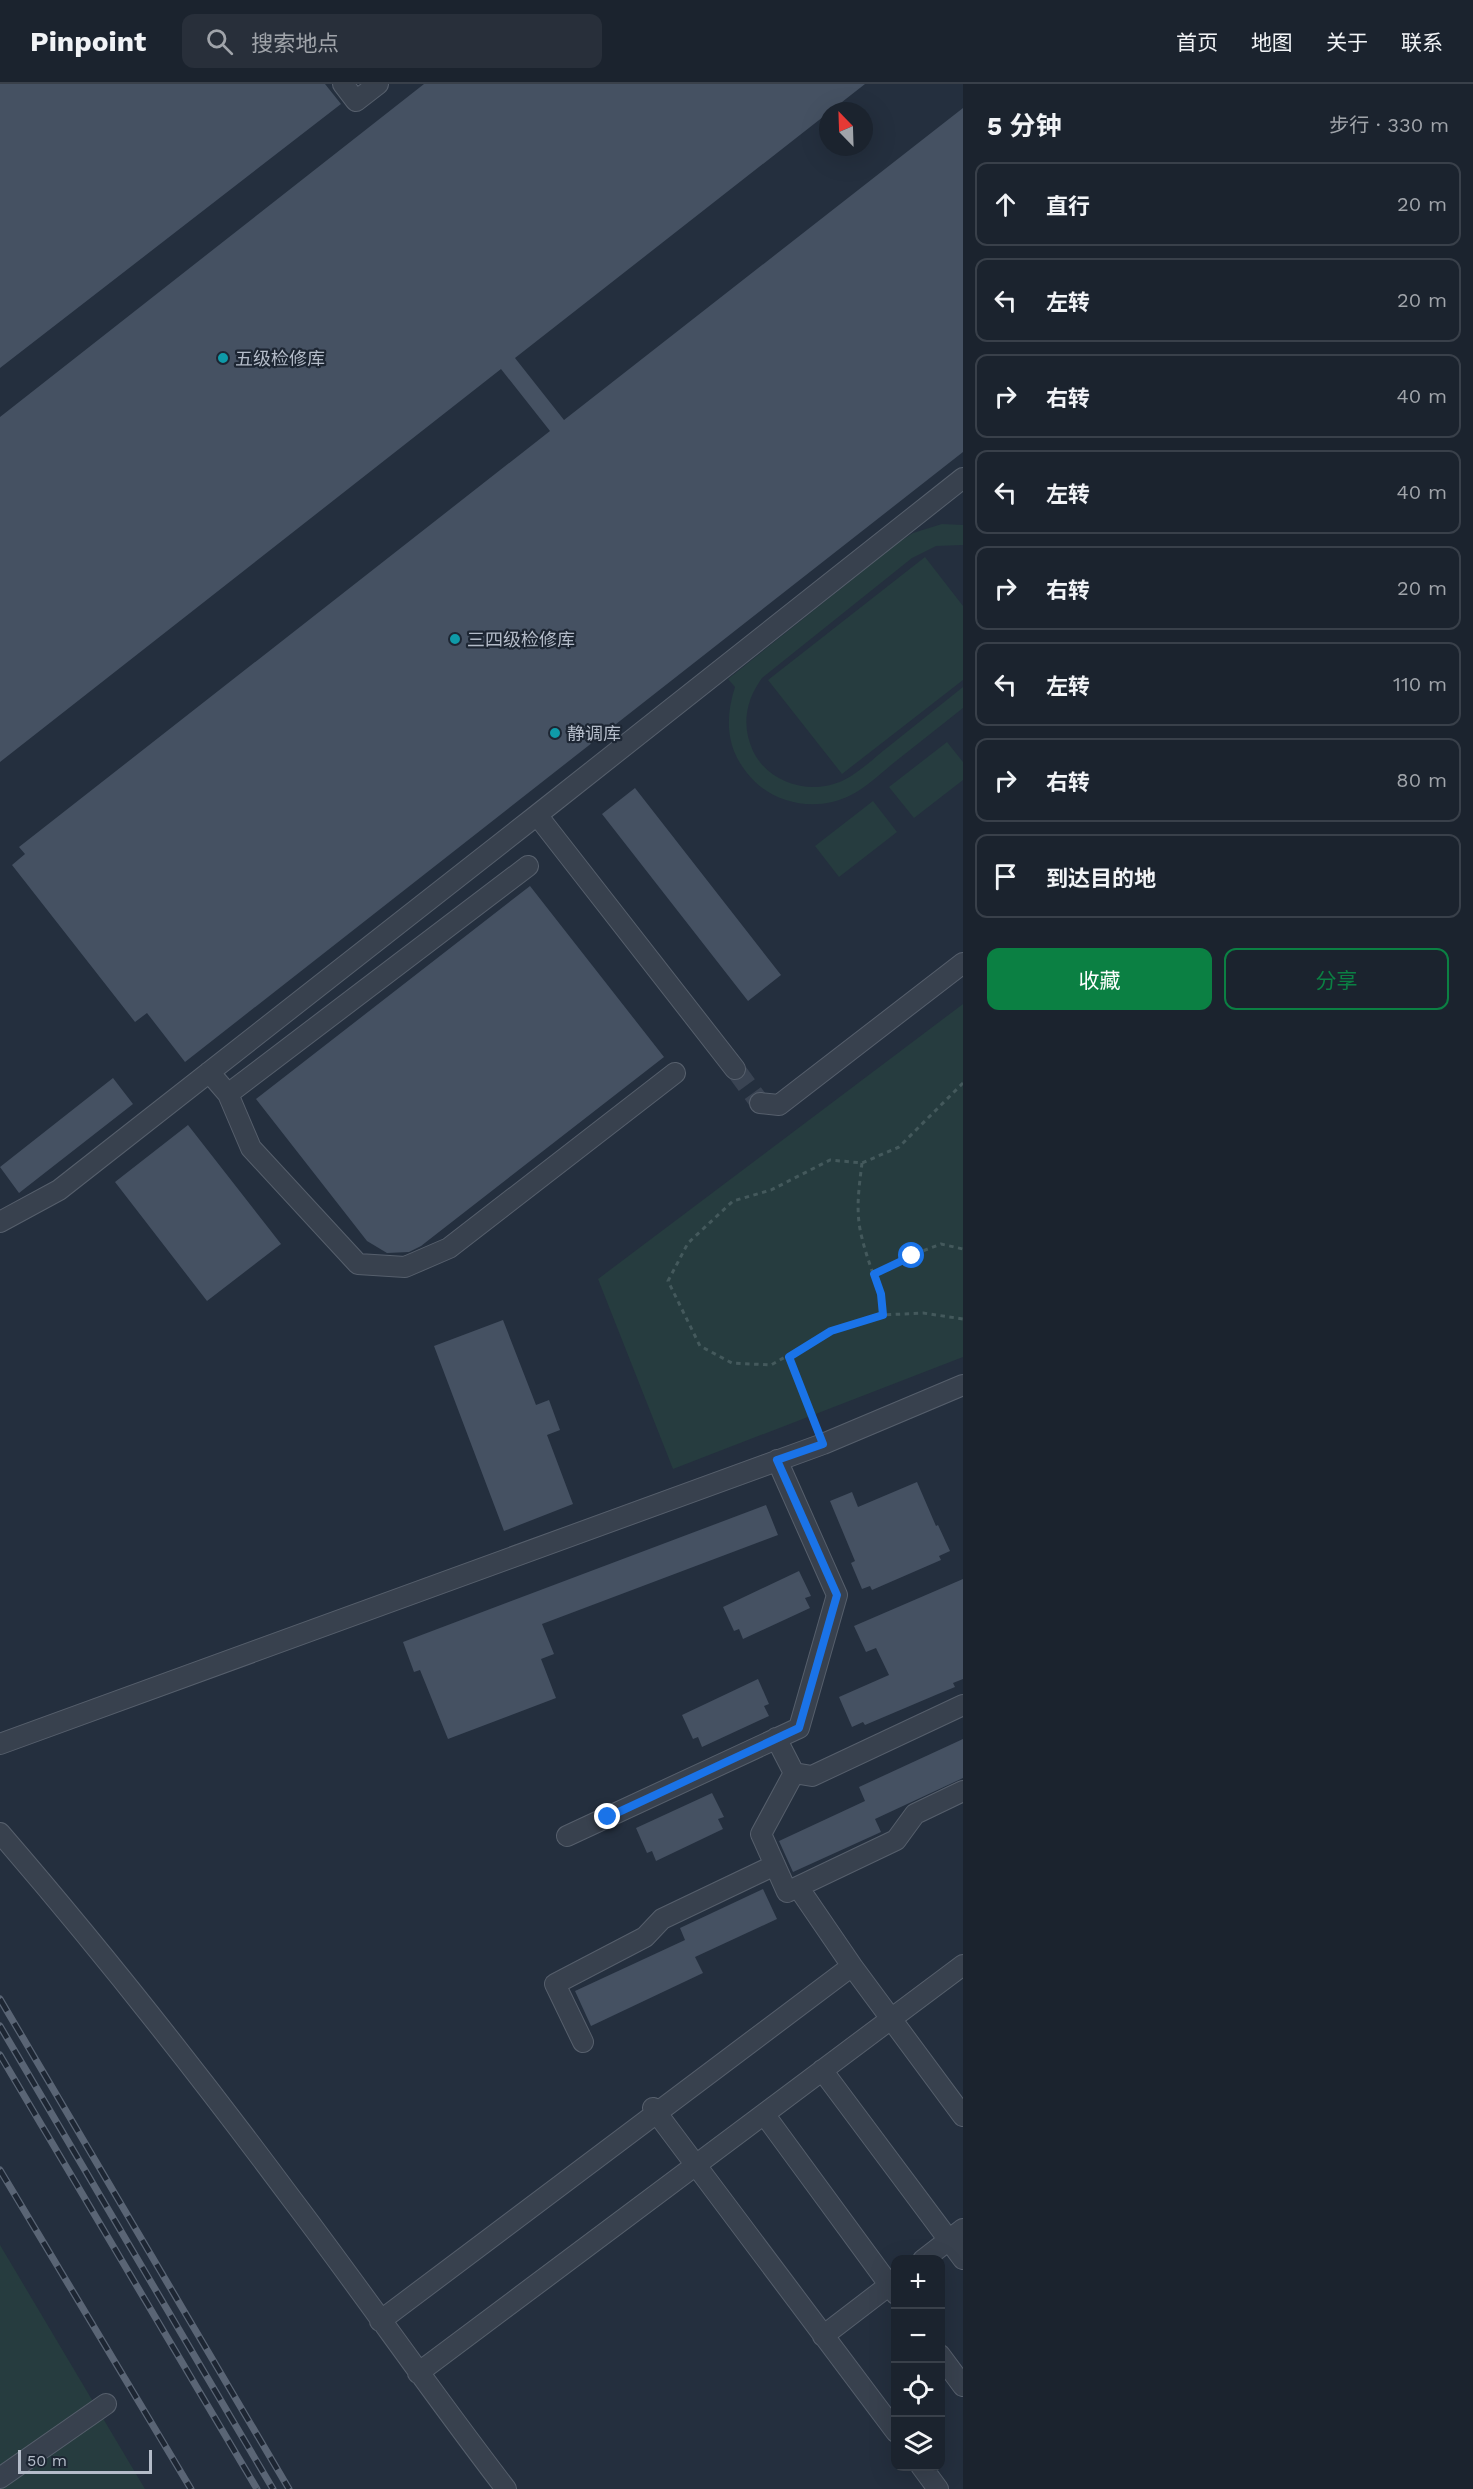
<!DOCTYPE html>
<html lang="zh">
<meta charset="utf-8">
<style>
:root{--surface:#1b232e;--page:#282f3a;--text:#f1f3f6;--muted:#a0a4aa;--line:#39404a;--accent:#0b8043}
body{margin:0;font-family:"Work Sans","Noto Sans SC",sans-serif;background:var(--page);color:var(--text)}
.controls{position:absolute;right:18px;bottom:18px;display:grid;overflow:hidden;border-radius:12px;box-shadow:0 6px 24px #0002}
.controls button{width:54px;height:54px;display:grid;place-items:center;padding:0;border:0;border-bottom:2px solid var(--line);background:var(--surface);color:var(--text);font:30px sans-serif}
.compass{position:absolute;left:819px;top:18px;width:54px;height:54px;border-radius:50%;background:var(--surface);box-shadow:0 6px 24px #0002;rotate:337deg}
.scale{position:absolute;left:18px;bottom:15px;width:134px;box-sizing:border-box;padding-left:6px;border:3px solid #b4bcc9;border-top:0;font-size:16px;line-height:21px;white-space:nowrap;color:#b4bcc9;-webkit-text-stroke:4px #1d2633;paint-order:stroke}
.stop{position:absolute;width:18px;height:18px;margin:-14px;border:4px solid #1a73e8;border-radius:50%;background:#fff}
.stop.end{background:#1a73e8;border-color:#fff;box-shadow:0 2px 6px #0008}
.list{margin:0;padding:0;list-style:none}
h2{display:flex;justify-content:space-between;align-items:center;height:78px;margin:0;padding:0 24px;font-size:26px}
h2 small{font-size:20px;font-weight:400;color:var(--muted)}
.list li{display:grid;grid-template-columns:39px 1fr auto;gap:18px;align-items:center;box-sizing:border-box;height:84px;margin:0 12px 12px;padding:0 12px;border:2px solid var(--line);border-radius:12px}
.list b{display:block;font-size:22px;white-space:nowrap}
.list em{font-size:20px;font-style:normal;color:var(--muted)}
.actions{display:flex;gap:12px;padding:18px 24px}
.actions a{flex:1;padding:14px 0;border:2px solid var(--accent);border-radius:12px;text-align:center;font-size:21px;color:var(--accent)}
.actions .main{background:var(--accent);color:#fff}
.icon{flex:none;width:33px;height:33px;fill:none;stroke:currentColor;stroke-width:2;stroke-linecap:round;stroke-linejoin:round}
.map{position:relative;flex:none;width:963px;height:2405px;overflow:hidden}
header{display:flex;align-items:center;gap:36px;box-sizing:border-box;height:84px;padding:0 30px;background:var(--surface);border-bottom:2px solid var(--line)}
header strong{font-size:28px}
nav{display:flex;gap:33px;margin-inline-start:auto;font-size:21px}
.search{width:420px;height:54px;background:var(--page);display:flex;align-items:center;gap:15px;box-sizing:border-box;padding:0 21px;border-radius:12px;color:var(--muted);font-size:22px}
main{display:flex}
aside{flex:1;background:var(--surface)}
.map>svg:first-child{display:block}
.green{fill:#263c3f}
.building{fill:#455162}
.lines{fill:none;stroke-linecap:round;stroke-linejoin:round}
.minor-tunnel{stroke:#3a4453;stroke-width:20;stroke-dasharray:20 10;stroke-linecap:butt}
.minor-casing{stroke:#565f6c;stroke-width:22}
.path{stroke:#44595c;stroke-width:3;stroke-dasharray:4.5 4.5;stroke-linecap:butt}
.minor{stroke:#38414e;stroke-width:20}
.rail-casing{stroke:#5a6575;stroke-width:7}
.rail{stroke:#1d2633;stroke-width:4.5;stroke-dasharray:14;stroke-linecap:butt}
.route{stroke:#1a73e8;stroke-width:8}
.culture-dot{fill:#0f9aa8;stroke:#1d2633;stroke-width:2}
.labels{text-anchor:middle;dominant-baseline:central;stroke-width:4.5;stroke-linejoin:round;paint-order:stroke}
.poi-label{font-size:18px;fill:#b4bcc9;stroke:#1d2633;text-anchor:start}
</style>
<header>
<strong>Pinpoint</strong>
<div class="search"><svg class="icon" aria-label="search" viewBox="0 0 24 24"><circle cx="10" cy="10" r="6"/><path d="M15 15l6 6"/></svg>搜索地点</div>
<nav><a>首页</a><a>地图</a><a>关于</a><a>联系</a></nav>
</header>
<main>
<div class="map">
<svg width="963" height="2405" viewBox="0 0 963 2405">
<rect width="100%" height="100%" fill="#242f3e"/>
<path class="green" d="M942 440 963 441V461L936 462 912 474 762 594C746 616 741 641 753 667 769 700 812 712 844 696 860 688 874 674 888 663 913 643 938 623 963 603V624C939 643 915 662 891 681 878 692 865 704 851 711 816 729 771 720 747 689 726 663 725 634 735 603L728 595 899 458 913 449Z
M925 473 963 522V596L842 690 768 596Z
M947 658 963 678V696L914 734 889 703Z
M873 717 897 748 839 793 815 762Z
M963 920V1273L673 1385 598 1195Z
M0 2161 145 2405H0Z"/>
<path class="building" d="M0 0H325L341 20 0 284Z
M424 0H865L515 274 564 336 963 24V368L185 978 147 929 135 938 12 781 25 770 19 763 550 347 501 285 0 678V333Z
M635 704 781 891 748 917 602 730Z
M530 802 664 973 421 1162 409 1168 387 1169 367 1157 256 1015Z
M113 994 133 1020 19 1109 0 1083Z
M188 1041 281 1160 207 1217 115 1098Z
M503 1236 536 1321 549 1316 560 1346 547 1351 573 1420 504 1447 434 1262Z
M917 1398 936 1442 938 1441 950 1467 939 1472 941 1476 872 1506 870 1502 862 1505 851 1479 855 1477 830 1417 852 1408 858 1423Z
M766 1421 778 1451 542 1540 554 1570 541 1575 556 1614 448 1655 420 1586 414 1588 403 1558Z
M799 1487 811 1512 805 1514 810 1524 743 1555 739 1545 734 1547 723 1523Z
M963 1495V1595L953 1599 955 1603 938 1610 865 1641 863 1638 852 1643 839 1613 889 1591 876 1564 866 1568 854 1542Z
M758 1595 769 1620 764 1622 769 1632 702 1663 698 1653 693 1655 682 1631Z
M963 1655V1694L875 1735 881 1748 793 1788 779 1757 865 1717 859 1703Z
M712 1709 724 1733 718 1735 723 1745 656 1777 652 1767 647 1769 636 1744Z
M763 1805 777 1835 695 1873 703 1889 591 1942 575 1907 685 1856 680 1844Z"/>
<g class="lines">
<path class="minor-tunnel" d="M735 985 760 1019"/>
<defs>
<path id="minor" d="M343 0 356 17 378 0
M537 731 963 394
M209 988 228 1010 251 1064 358 1180 405 1183 449 1164 675 989
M228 1010 528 782
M760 1019 779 1021 963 879
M0 1138 59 1106 537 731 735 985
M776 1654 794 1689 812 1692 963 1621
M0 1660 823 1360 963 1301
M794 1689 761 1750 787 1808 896 1756 915 1730 963 1707
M0 1749C102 1867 198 1989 291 2114 364 2210 432 2309 506 2405
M567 1752 799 1644 837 1511 777 1376
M798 1803 852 1882 963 2032
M583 1958 555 1900 645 1853 662 1835 775 1781
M822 1986 963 2175
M653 2024 896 2348
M764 2030 896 2210
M923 2176 963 2145
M380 2237 852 1882
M823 2252 896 2196
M940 2271 963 2302
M418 2289 963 1881
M921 2382 938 2405
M0 2394 106 2320"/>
</defs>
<use href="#minor" class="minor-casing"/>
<path class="path" d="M963 999 899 1063 862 1079 830 1076 771 1106 733 1117 688 1159 668 1197 700 1262 732 1279 771 1281 831 1247 883 1231 923 1229 963 1235
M862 1079C859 1104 855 1128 862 1154 868 1180 880 1203 883 1231
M875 1190 912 1171 941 1160 963 1165
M789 1273 817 1344"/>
<use href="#minor" class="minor"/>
<defs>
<path id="rail" d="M0 1915 289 2405
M0 1942 273 2405
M0 1971 257 2405
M0 2086 191 2405"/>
</defs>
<use href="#rail" class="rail-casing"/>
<use href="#rail" class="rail"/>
</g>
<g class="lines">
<path class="route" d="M608 1733 799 1644 837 1511 777 1376 823 1360 789 1273 831 1247 883 1231 881 1210 874 1190 912 1172"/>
</g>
<g class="culture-dot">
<circle cx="223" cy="274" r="6"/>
<circle cx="455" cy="555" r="6"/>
<circle cx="555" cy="649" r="6"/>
</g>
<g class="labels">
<g class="poi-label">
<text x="235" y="274">五级检修库</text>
<text x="467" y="555">三四级检修库</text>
<text x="567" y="649">静调库</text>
</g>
</g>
</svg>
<div class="controls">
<button>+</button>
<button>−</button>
<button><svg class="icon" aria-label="locate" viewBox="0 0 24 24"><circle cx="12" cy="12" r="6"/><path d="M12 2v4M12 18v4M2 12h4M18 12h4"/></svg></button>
<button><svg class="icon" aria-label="layers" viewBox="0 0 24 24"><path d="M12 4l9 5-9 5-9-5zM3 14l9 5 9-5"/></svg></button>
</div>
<svg class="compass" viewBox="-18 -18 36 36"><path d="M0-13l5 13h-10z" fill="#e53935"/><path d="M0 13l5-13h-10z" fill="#a0a4aa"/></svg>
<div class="scale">50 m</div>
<div class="stop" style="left:912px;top:1172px"></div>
<div class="stop end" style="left:608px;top:1733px"></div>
</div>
<aside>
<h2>5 分钟<small>步行 · 330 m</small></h2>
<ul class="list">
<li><svg class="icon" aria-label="ahead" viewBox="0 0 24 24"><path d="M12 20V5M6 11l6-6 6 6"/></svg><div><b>直行</b></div><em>20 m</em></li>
<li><svg class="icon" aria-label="left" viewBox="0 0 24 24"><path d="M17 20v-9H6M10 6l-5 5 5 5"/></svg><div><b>左转</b></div><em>20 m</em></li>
<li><svg class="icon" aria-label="right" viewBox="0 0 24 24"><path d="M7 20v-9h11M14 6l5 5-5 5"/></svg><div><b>右转</b></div><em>40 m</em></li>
<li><svg class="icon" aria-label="left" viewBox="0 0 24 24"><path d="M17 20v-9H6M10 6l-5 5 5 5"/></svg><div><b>左转</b></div><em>40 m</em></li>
<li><svg class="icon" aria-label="right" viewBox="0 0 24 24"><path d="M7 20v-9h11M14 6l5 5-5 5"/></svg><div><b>右转</b></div><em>20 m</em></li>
<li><svg class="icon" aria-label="left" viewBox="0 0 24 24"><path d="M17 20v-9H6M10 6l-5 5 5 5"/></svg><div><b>左转</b></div><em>110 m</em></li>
<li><svg class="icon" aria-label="right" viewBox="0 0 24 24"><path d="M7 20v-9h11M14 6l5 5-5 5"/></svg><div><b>右转</b></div><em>80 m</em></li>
<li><svg class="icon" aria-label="arrive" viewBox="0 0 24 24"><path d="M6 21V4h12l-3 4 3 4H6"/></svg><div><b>到达目的地</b></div></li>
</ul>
<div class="actions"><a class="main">收藏</a><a>分享</a></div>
</aside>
</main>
